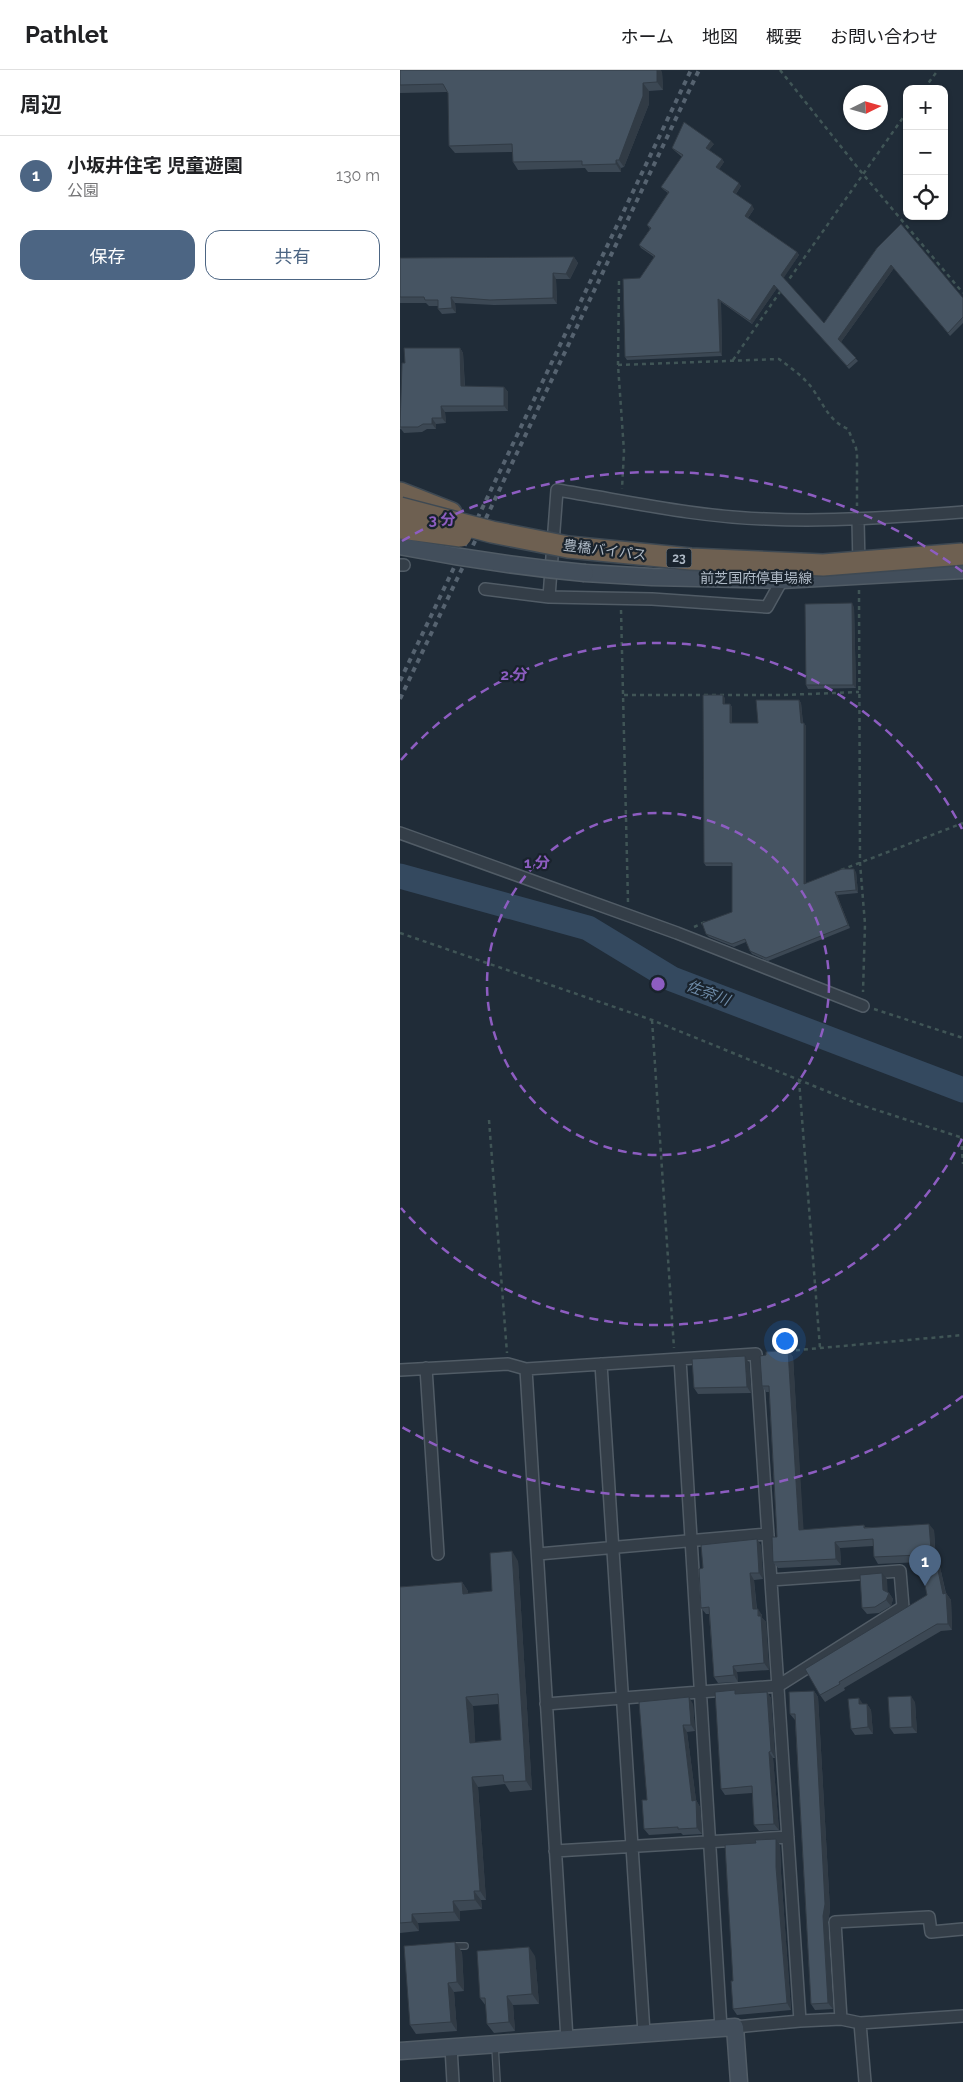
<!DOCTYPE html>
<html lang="ja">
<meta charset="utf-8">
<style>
:root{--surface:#fff;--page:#f2f2f2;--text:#202124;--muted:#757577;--line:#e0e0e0;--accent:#4c6583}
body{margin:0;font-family:Raleway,"Noto Sans JP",sans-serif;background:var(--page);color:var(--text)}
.controls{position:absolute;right:15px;top:15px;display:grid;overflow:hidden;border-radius:10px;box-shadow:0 1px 4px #0004}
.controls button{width:45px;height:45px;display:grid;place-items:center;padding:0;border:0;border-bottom:1px solid var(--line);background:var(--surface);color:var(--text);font:25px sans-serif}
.compass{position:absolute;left:443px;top:15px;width:45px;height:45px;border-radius:50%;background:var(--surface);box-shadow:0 1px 4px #0004;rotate:85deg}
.you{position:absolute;left:384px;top:1270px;width:18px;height:18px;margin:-12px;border:4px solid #fff;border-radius:50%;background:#1a73e8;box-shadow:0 0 0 8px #1a73e833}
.badge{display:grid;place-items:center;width:32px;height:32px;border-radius:50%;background:var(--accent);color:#fff;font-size:16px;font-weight:700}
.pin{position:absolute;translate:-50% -41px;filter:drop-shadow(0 1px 2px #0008)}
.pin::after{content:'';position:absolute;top:26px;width:18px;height:15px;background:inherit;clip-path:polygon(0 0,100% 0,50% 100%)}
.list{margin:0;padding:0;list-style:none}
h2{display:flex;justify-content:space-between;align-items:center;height:65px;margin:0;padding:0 20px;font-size:21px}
h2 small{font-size:16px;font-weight:400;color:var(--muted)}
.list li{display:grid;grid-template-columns:32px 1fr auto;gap:15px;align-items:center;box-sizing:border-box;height:80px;padding:0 20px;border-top:1px solid var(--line)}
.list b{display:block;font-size:19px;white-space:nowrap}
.list p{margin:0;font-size:16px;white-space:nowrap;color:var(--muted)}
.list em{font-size:16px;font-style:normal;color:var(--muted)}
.actions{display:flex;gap:10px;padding:15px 20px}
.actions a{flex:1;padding:11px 0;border:1px solid var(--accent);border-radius:15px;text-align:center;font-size:18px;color:var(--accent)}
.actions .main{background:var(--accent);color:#fff}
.icon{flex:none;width:28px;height:28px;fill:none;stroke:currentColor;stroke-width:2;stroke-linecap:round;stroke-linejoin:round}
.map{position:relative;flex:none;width:563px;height:2012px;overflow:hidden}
header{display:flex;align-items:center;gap:30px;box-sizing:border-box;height:70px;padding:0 25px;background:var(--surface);border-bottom:1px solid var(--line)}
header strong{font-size:24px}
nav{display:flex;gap:28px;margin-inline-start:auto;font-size:18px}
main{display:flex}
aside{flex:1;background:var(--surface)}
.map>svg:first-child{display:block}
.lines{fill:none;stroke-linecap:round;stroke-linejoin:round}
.river{stroke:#34495f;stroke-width:25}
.lane-casing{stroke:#515c66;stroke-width:8}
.street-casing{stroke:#515c66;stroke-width:14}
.secondary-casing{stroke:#515c66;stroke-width:19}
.highway-casing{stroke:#3e4953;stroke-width:24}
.path{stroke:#405556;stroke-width:2.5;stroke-dasharray:4 4;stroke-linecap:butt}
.lane{stroke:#343e48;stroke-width:5.5}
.street{stroke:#343e48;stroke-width:11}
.secondary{stroke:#424e5b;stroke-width:16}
.highway{stroke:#6e6051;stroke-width:21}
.rail{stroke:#566370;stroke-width:4;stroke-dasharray:5 5;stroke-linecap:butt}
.secondary-bridge-casing{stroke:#515c66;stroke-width:19;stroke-linecap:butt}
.highway-bridge-casing{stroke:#3e4953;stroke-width:24;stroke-linecap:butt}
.secondary-bridge{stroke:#424e5b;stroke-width:16}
.highway-bridge{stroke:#6e6051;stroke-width:21}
.wall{fill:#3c4854;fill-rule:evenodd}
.shaded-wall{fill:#313b45}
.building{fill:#465462;stroke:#313b45;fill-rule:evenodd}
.ring{fill:none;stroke:#8d5dc1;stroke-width:2.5;stroke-dasharray:9 6}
.labels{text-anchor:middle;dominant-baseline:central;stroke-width:4.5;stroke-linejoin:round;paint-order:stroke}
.shield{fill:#19232d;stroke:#818c97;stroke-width:1}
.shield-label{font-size:12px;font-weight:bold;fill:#aeb9c5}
.street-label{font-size:14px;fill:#aeb9c5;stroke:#19232d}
.water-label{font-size:15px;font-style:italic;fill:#6f8ca9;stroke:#19232d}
.centre{fill:#8d5dc1;stroke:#19232d;stroke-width:2.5}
.ring-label{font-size:15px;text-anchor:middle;font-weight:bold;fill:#8d5dc1;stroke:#19232d;stroke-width:4.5;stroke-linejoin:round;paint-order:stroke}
</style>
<header>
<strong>Pathlet</strong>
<nav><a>ホーム</a><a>地図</a><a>概要</a><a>お問い合わせ</a></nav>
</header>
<main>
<aside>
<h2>周辺<small></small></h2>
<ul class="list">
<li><span class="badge">1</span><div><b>小坂井住宅 児童遊園</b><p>公園</p></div><em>130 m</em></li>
</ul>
<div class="actions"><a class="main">保存</a><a>共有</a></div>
</aside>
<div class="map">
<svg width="563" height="2012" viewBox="0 0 563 2012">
<rect width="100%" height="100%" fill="#202c38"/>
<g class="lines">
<path class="river" d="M0 806 188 858 272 909 563 1020"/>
<defs>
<path id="lane" d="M52 1876H65
M95 1976 97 2012"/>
<path id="street" d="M458 450 459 496
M0 495H4
M382 510 367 537 252 529 149 527 157 420C226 431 296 447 366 449 432 452 497 447 563 442
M85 519 149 527
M0 763 277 863 463 936
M280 1289 321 1958
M201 1294 244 1963
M26 1298 38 1484
M126 1299 167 1969
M0 1300 108 1294 126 1299 356 1284 400 1951
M138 1484 368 1464
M146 1634 378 1616 503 1537 500 1501 371 1510
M155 1781 388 1767
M441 1949 435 1852 529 1847 531 1862 563 1859
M460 1953 465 2012
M335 1957 400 1951 441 1949 460 1953 563 1946
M51 1977 53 2012"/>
<path id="secondary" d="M185 503 252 507 382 510 563 500
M0 1981 335 1957 339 2012"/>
<path id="highway" d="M0 423 51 443"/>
</defs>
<use href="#lane" class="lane-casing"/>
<use href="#street" class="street-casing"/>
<use href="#secondary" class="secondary-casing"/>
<use href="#highway" class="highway-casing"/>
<path class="path" d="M380 0 462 103 563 223
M524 19 538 0
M219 211 218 295 224 381 222 419
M385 215 507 42
M333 290 382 219
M218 295 379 289C391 298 404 307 412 318 424 335 429 351 448 359L456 378 457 384V436
M459 520 460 793 465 854 463 922
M221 540 228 832
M224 625H384L459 622
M441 800 563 753
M294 857 305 852
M0 863 252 950 458 1034 563 1068
M474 939 563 968
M252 950 274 1278
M399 1010 420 1278
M89 1050 107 1283
M561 1068 563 1094
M388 1281 563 1265"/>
<use href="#lane" class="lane"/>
<use href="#street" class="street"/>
<use href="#secondary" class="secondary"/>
<use href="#highway" class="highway"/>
<path class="rail" d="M0 611 291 0
M0 629 299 0"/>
<defs>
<path id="secondary-bridge" d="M0 476C61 488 122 497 185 503"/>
<path id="highway-bridge" d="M0 438 92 462 168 477 291 489 423 495 563 484
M0 458 61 466"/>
</defs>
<use href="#secondary-bridge" class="secondary-bridge-casing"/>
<use href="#highway-bridge" class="highway-bridge-casing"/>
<use href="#secondary-bridge" class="secondary-bridge"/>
<use href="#highway-bridge" class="highway-bridge"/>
</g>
<path class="wall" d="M0 0 262 2 263 20 249 21V34L224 97 221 98V102H188L185 98 118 100 113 92V82L55 83 49 76 48 23 47 22 0 23Z
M314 74 309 80 322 89 324 92 319 99 341 116 336 124 354 139 348 148 397 182 399 185 383 208 424 253 477 178 563 228V253L550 266 494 198 441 272 458 291 449 299 377 218 352 254 321 232 322 286 227 290 225 287 240 208 254 187 241 178 239 175 250 159 247 155 268 123 264 120 261 117 282 87 275 81 272 78Z
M174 187 178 193 170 209H156L157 234 94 235 55 233 56 243 42 244 38 239V236H29L26 233H0V188Z
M60 278 63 283 65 316 104 317 108 322V341L45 342 46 353 36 354V359H27L22 362 4 363 1 359H0V338H1L5 293Z
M454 537 456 618 408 619 406 615Z
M325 628V634H330L332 637V653H358L399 630 401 633 403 653 406 656V813L456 802 458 823 437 825 450 858 368 891 352 884 350 881 346 872 334 877 309 867 306 864 332 842V796H306L304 793Z
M388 1280 393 1287 403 1460 464 1455 465 1457 534 1460 536 1491 540 1497 546 1523 551 1530 552 1560 541 1561 444 1618 445 1620 425 1632 420 1625 527 1525 521 1492 478 1494 474 1487 473 1476 440 1478 441 1495 378 1498 373 1492 377 1467 369 1322H366L362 1316 366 1285Z
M349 1293 351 1323 298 1324 294 1318Z
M361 1475 363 1509 354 1510 357 1539 362 1545V1548L366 1552 369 1600 337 1602 338 1612 318 1613 314 1607 309 1544H306L301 1538 303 1498Z
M118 1491 132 1720 110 1722 105 1714 78 1717 86 1830H81L82 1839 60 1841V1851L18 1853 19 1861 0 1863V1517L62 1512 68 1521V1523L92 1521ZM99 1634 101 1670 75 1672 73 1636Z
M487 1509V1522L489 1523 493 1529 491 1536 479 1543 467 1544 462 1538Z
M414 1621 418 1627 430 1840 428 1852 433 1939 415 1940 411 1934 395 1650 390 1644Z
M367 1622 371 1628 375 1688H373L379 1760 359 1761 354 1755 352 1723 325 1725 321 1719 338 1624Z
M515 1632 517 1663 494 1664 490 1658Z
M293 1634 295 1661 287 1662 296 1730 300 1737 302 1764 283 1765 281 1763 249 1765 244 1759 247 1730Z
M463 1634H467L471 1640 473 1664 455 1665 451 1659Z
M376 1769 380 1775 381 1803 391 1940 337 1945 333 1939 356 1773Z
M62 1882 64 1921 54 1922 57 1961 16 1964 10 1955Z
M135 1886 139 1934 113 1935 115 1961 94 1963 87 1954 86 1936 80 1928Z"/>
<path class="shaded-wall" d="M257 0H261L262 2 263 20 257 12Z
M243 13 249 21V34L224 97 219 90Z
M311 71 314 74 308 81 306 78Z
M322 89 324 92 318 101 316 97Z
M216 90 221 98V102L216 94Z
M339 113 341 116 335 125 333 122Z
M352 135 354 139 347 149 345 146Z
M397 182 399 185 383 209 381 205Z
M174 187 178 193 170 209 166 204Z
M491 195 494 198 441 272 438 269Z
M153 203 156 209 157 234 153 228Z
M374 215 377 218 352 254 350 251Z
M51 227 55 233 56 243 52 238Z
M318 229 321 232 322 286 320 282Z
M60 278 63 283 65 322 61 316Z
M104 317 108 322V341L104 336Z
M41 336 45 342 46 353 42 348Z
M32 348 36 354V359L32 354Z
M452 533 454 537 456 618 453 615Z
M323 625 325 628V637L323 634Z
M399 630 401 633 403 656 401 653Z
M330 634 332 637V656L330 653Z
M404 653 406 656V818L404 814Z
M454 799 456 802 458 823 456 820Z
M435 822 437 825 450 858 448 855Z
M388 1280 393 1287 404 1466 399 1460Z
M345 1286 349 1293 351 1323 347 1317Z
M529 1454 534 1460 536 1498 532 1492Z
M357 1469 361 1475 363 1509 359 1503Z
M435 1472 440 1478 441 1495 436 1489Z
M112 1481 118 1491 132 1720 126 1711Z
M536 1491 540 1497 546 1525V1523L551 1530 552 1560 548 1554 543 1524Z
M350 1503 354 1510 357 1545 353 1539Z
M482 1503 487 1509 488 1526 489 1523 493 1529 491 1536 486 1530 483 1520Z
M62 1512 68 1521 69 1533 63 1524Z
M358 1539 362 1545V1548L366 1552 369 1600 364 1593Z
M333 1596 337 1602 338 1612 334 1605Z
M414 1621 418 1627 430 1840 428 1852 433 1939 428 1933 423 1846Z
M367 1622 371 1628 375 1688 371 1681Z
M511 1626 515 1632 517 1663 512 1657Z
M66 1627 73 1636 76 1682 70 1673Z
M289 1627 293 1634 295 1661 291 1655Z
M459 1628 463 1634H459Z
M467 1634 471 1640 473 1664 468 1657Z
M283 1655 287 1662 296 1730 300 1737 302 1764 297 1758 292 1731Z
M369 1682 373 1688 379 1760 374 1754Z
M72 1707 78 1717 86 1830 80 1821Z
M376 1769 380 1775 381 1803 391 1940 387 1933 376 1797Z
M74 1821 81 1830 82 1839 75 1830Z
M53 1831 60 1841V1851L54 1842Z
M12 1844 18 1853 19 1861 12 1852Z
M55 1872 62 1882 64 1921 57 1912Z
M129 1877 135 1886 139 1934 132 1924Z
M48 1913 54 1922 57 1961 51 1952Z
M107 1926 113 1935 115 1961 109 1952Z"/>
<path class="building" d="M0 0H257V12L243 13V26L219 90H216V94L182 95V91L113 92 112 74 49 76 48 23 43 14 0 15Z
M284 52 311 71 306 78 322 89 316 97 339 113 333 122 352 135 345 146 397 182 381 205 424 253 477 178 501 154 563 228V247L548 263 491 195 438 269 456 288 447 296 374 215 350 251 318 229 320 282 225 287 223 209 240 208 255 186 239 175 251 158 247 155 269 122 261 117 283 85 272 78Z
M174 187 166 204 153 203V228L90 230 51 227 52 238 38 239V230H25L24 227H0V188Z
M4 278H60L61 316 104 317V336H41L42 348H32V354H23L18 357H0L2 293H5Z
M452 533 453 615H406L405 534Z
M303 625H323V634H330V653H358L356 630H399L401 653H404V814L442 799H454L456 820 435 822 448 855 366 888 350 881 345 869 332 874 306 864 302 853 332 842V793H304Z
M388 1280 399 1460 464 1455V1458L529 1454 532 1492 536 1491 543 1524 546 1523 548 1554H537L439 1612 440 1614 420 1625 405 1599 527 1525 519 1485 474 1487 473 1469 435 1472 436 1489 373 1492 372 1467H377L369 1316H362L360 1286 366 1285V1282Z
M345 1286 347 1317 294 1318 292 1289Z
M357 1469 359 1503H350L353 1539H358V1546H361L364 1593 333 1596 334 1605 314 1607 309 1537 301 1538 299 1499 303 1498 301 1475Z
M112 1481 126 1711 104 1712 103 1705 72 1707 80 1821H74L75 1830 53 1831 54 1842 12 1844V1852L0 1853V1517L62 1512 63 1524 92 1521 90 1483ZM98 1624 101 1670 70 1673 66 1627Z
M482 1503 483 1520 489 1523 486 1530 475 1537 462 1538 460 1505Z
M335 1620V1624L367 1622 371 1681 369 1682 374 1754 354 1755 352 1716 321 1719 315 1622Z
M414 1621 425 1834 423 1846 428 1933 411 1934 395 1644H390L389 1622Z
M511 1626 512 1657 490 1658 488 1627Z
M289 1627 291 1655H283L292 1731 296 1730 297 1758 278 1759V1757L244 1759 242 1730H247L239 1632Z
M459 1628V1634H467L468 1657 451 1659 448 1629Z
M376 1769V1797L387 1933 333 1939 331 1911H333L325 1775 356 1773 355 1770Z
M55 1872 57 1912 48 1913 51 1952 10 1955 4 1876Z
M129 1877 132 1924 107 1926 109 1952 87 1954 85 1928H80L77 1881Z"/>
<g class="ring">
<circle cx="258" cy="914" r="171"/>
<path d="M562 1069A341 341 0 0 1 1 1138M1 690A341 341 0 0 1 562 759"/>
<path d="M563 1326A512 512 0 0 1 2 1357M2 471A512 512 0 0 1 563 502"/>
</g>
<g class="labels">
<rect class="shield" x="266.5" y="478.5" width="25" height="19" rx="4"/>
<g class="shield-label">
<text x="279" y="488">23</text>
</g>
<g class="street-label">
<text transform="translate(205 480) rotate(7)">豊橋バイパス</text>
<text x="356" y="508">前芝国府停車場線</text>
</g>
<g class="water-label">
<text transform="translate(308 923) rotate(21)">佐奈川</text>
</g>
</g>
<circle cx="258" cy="914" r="8" class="centre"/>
<g class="ring-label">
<text x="42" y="455">3 分</text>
<text x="114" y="610">2 分</text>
<text x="137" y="798">1 分</text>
</g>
</svg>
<div class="controls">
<button>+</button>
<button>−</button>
<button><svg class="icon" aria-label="locate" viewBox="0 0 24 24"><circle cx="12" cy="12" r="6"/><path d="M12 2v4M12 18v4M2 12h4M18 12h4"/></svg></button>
</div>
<svg class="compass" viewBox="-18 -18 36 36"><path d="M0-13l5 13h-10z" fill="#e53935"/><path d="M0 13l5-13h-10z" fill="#757577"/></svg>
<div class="you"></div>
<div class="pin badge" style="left:525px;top:1516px">1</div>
</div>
</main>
